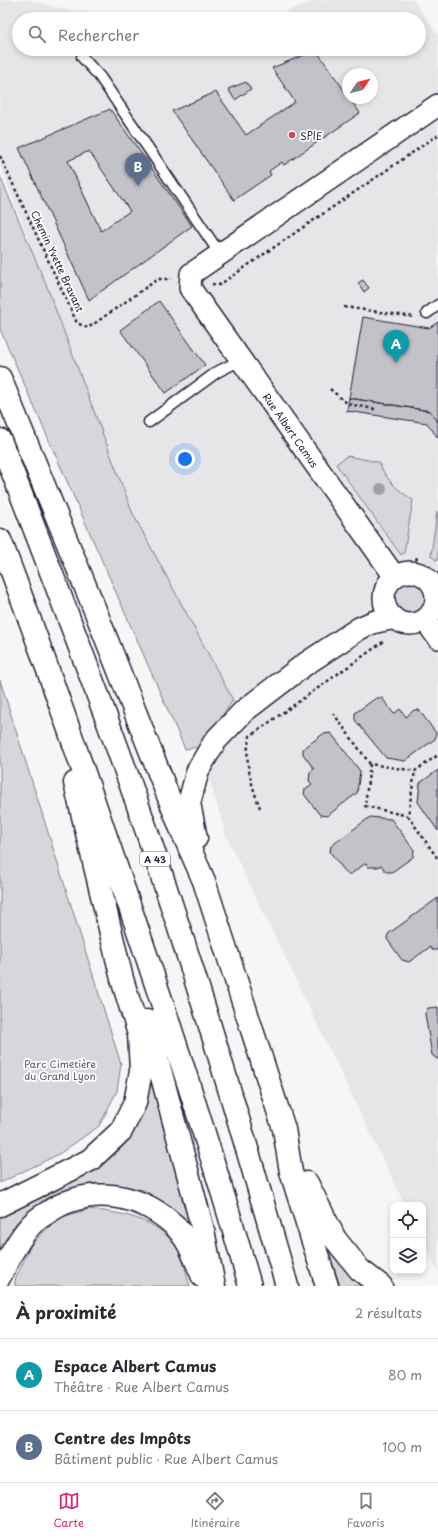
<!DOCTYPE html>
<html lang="fr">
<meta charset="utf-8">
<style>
:root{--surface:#fff;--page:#f7f7f7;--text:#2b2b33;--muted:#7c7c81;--line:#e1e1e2;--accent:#db2777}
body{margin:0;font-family:"Playpen Sans",sans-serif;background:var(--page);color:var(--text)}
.controls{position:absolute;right:12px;bottom:12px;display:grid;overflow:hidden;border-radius:8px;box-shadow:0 2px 6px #0003}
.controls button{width:36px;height:36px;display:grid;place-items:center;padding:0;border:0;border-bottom:1px solid var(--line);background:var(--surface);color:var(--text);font:20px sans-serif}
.compass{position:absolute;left:342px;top:68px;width:36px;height:36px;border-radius:50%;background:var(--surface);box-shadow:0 2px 6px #0003;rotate:55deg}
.you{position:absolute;left:185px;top:459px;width:14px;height:14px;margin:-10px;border:3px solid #fff;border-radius:50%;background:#1a73e8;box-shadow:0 0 0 6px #1a73e833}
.badge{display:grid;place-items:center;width:26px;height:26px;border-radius:50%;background:var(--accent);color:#fff;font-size:13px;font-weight:700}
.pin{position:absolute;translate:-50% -33px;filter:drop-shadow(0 1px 2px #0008)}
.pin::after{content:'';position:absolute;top:21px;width:14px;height:12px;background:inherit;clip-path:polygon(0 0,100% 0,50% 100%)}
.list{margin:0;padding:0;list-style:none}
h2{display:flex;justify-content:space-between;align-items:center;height:52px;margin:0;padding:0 16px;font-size:17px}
h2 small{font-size:13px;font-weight:400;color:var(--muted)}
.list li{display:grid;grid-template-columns:26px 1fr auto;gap:12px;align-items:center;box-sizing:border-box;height:72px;padding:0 16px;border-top:1px solid var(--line)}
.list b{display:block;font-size:15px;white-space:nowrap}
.list p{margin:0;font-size:13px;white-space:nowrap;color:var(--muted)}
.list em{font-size:13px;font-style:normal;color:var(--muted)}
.icon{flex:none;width:22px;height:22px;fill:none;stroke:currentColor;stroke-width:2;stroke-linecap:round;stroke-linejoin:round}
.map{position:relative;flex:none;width:438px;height:1286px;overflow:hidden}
.search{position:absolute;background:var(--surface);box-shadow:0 2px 6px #0003;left:12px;right:12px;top:12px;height:44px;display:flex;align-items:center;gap:10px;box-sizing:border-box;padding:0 14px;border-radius:22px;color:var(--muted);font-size:15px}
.sheet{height:196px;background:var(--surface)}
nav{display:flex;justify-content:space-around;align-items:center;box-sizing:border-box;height:56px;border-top:1px solid var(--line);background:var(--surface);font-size:11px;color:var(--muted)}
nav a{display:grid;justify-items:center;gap:2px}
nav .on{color:var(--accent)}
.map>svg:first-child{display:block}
.built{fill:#e6e6e9;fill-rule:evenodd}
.green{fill:#d7d7db;stroke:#7c7c8b}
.building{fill:#c2c2c9;stroke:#22223b;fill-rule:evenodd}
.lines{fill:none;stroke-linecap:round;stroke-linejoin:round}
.service-casing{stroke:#22223b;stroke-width:13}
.minor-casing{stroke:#22223b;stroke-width:24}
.motorway-casing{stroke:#22223b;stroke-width:25}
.path{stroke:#22223b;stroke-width:2.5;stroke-dasharray:3 3;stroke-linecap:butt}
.service{stroke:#fff;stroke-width:10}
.minor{stroke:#fff;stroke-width:21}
.motorway{stroke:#fff;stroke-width:22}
.tree{fill:#9f9faa}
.poi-dot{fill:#d1495b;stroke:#fff;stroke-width:1.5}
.labels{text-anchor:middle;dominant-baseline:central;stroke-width:3.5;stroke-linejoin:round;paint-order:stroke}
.shield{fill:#fff;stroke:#646476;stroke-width:1}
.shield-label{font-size:9px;font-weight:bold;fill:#22223b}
.poi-label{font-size:10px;fill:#22223b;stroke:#fff;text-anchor:start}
.street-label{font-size:10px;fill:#22223b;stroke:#fff}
.park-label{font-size:10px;fill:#58586b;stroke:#fff}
</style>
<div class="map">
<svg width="438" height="1286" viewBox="0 0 438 1286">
<rect width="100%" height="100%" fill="#f6f6f7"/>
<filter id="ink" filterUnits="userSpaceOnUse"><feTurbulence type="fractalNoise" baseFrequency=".025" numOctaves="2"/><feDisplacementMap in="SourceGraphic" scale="8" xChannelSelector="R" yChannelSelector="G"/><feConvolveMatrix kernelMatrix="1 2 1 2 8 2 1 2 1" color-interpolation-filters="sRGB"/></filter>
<g filter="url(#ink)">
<path class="built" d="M0 0H30L66 10 163 19H19V49H419V19H264L317 0H414L438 35V1272L423 1242V1205H405L226 836 133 514 0 165ZM348 74H372V98H348Z"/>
<path class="green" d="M0 176 47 287 133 514 233 700 200 747 185 749 0 329Z
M347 456 378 462C386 479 397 490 413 500L404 553 401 555 336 464Z
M437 511 438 559 436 560 431 556Z
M394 599a16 16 0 1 1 32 0a16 16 0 1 1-32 0Z
M0 680 121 1064 117 1091 99 1126 59 1154 0 1183Z
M151 1080H155L191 1222 144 1190 93 1183 46 1198 16 1223 0 1253V1215C40 1197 111 1171 134 1132 143 1115 147 1098 151 1080Z
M89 1209C122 1213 157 1218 177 1248 184 1258 186 1275 190 1286H15V1280L31 1245 58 1218Z
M334 1250 366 1286H340L330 1255Z"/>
<path class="building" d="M316 50 360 113 284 165 282 162 269 171 271 175 234 200 172 111 216 92 246 135 295 102 272 68Z
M246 82 251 89 235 100 228 89Z
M110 109 192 226 89 300 19 148ZM89 151 130 211 101 231 68 161Z
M363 280 369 288 364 292 358 283Z
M159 301 205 365 166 393 120 330Z
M363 317 429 328 438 322V422L430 411 349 398Z
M349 398 430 411 438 422V438L427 423 347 411Z
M376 698H382L394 714 400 709 406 717 414 710H419L436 733 435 739 405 761 386 758 355 720V713Z
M331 733 360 771 357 793 327 816 320 815 304 794 305 789 312 784 309 781 310 772 314 769 303 754V749L323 734Z
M438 770V831L418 802 420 783Z
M370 817 391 819 414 850 413 857 392 872H386L381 865 378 867H368L366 863 351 874H347L330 852 331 846Z
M438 898V950H432L430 947 409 962 402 960 387 939 388 934Z
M438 1007V1059H437L432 1055 425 1014 428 1008Z"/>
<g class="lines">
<defs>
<path id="service" d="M82 57 100 77 220 254
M427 313 438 305
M149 422 217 372 241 360"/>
<path id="minor" d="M384 598a26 26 0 1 1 52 0a26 26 0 1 1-52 0Z
M395 577 190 288 191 274 438 105
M425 620 438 638"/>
<path id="motorway" d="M0 378 95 610 182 831 204 881 284 1129 291 1172 327 1286
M0 440C44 553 88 666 129 780 188 947 238 1116 287 1286
M0 540C42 650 80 760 118 872 165 1009 210 1146 250 1286
M196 838 189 803 198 770 215 741 244 711 304 665 360 628 374 622 393 618
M147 1021 203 1230 214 1286
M307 1183 335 1239 360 1270 381 1286
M0 1205 90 1160 121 1131 135 1103 141 1071 139 1034 122 979 75 783
M0 1276C9 1258 18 1239 32 1224 36 1220 42 1216 47 1213 87 1185 137 1192 173 1224 188 1237 195 1259 203 1277"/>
</defs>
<use href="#service" class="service-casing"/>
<use href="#minor" class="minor-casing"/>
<use href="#motorway" class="motorway-casing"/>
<path class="path" d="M0 156 77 323 88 328 158 279H171
M212 284 219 285 438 135
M344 307 414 317
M330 389 348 404 375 409
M415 572 417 555
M333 713 370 764 415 771 438 755
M370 764 365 806 408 816 415 771
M260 808C252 786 243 760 250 736L383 642
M408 816 438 859"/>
<use href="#service" class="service"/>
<use href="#minor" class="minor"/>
<use href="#motorway" class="motorway"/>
</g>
<circle class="tree" cx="381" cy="489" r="6"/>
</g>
<circle class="poi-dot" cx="292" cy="135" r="4"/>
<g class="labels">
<rect class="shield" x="140" y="852" width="30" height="14" rx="3"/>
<g class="shield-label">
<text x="155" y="859">A 43</text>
</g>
<g class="poi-label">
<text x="300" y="135">SPIE</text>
</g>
<g class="street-label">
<text transform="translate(58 261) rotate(65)">Chemin Yvette Bravant</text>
<text transform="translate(291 430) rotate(55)">Rue Albert Camus</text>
</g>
<g class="park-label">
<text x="60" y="1063">Parc Cimetière<tspan x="60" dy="12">du Grand Lyon</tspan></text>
</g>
</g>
</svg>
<div class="controls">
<button><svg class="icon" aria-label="locate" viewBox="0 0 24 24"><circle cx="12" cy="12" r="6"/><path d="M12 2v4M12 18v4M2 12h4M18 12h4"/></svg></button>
<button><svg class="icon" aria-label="layers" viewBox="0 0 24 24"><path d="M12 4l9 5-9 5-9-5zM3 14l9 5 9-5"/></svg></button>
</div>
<svg class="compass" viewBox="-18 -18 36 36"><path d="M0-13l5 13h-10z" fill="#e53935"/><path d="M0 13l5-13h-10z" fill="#7c7c81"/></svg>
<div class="you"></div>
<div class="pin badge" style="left:396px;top:363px;background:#0f9aa8">A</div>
<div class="pin badge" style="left:138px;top:186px;background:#5c6f8a">B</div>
<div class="search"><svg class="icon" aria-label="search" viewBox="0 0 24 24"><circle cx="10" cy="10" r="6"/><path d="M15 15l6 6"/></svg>Rechercher</div>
</div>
<section class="sheet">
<h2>À proximité<small>2 résultats</small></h2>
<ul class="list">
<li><span class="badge" style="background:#0f9aa8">A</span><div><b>Espace Albert Camus</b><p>Théâtre · Rue Albert Camus</p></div><em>80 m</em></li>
<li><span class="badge" style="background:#5c6f8a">B</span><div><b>Centre des Impôts</b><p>Bâtiment public · Rue Albert Camus</p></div><em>100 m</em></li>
</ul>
</section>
<nav>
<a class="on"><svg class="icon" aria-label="map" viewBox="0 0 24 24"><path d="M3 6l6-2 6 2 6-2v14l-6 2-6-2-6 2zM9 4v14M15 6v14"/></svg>Carte</a>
<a><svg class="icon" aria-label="directions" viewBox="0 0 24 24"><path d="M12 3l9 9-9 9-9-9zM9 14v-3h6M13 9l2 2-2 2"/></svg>Itinéraire</a>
<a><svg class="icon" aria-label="saved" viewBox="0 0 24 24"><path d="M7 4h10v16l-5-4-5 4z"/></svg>Favoris</a>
</nav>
